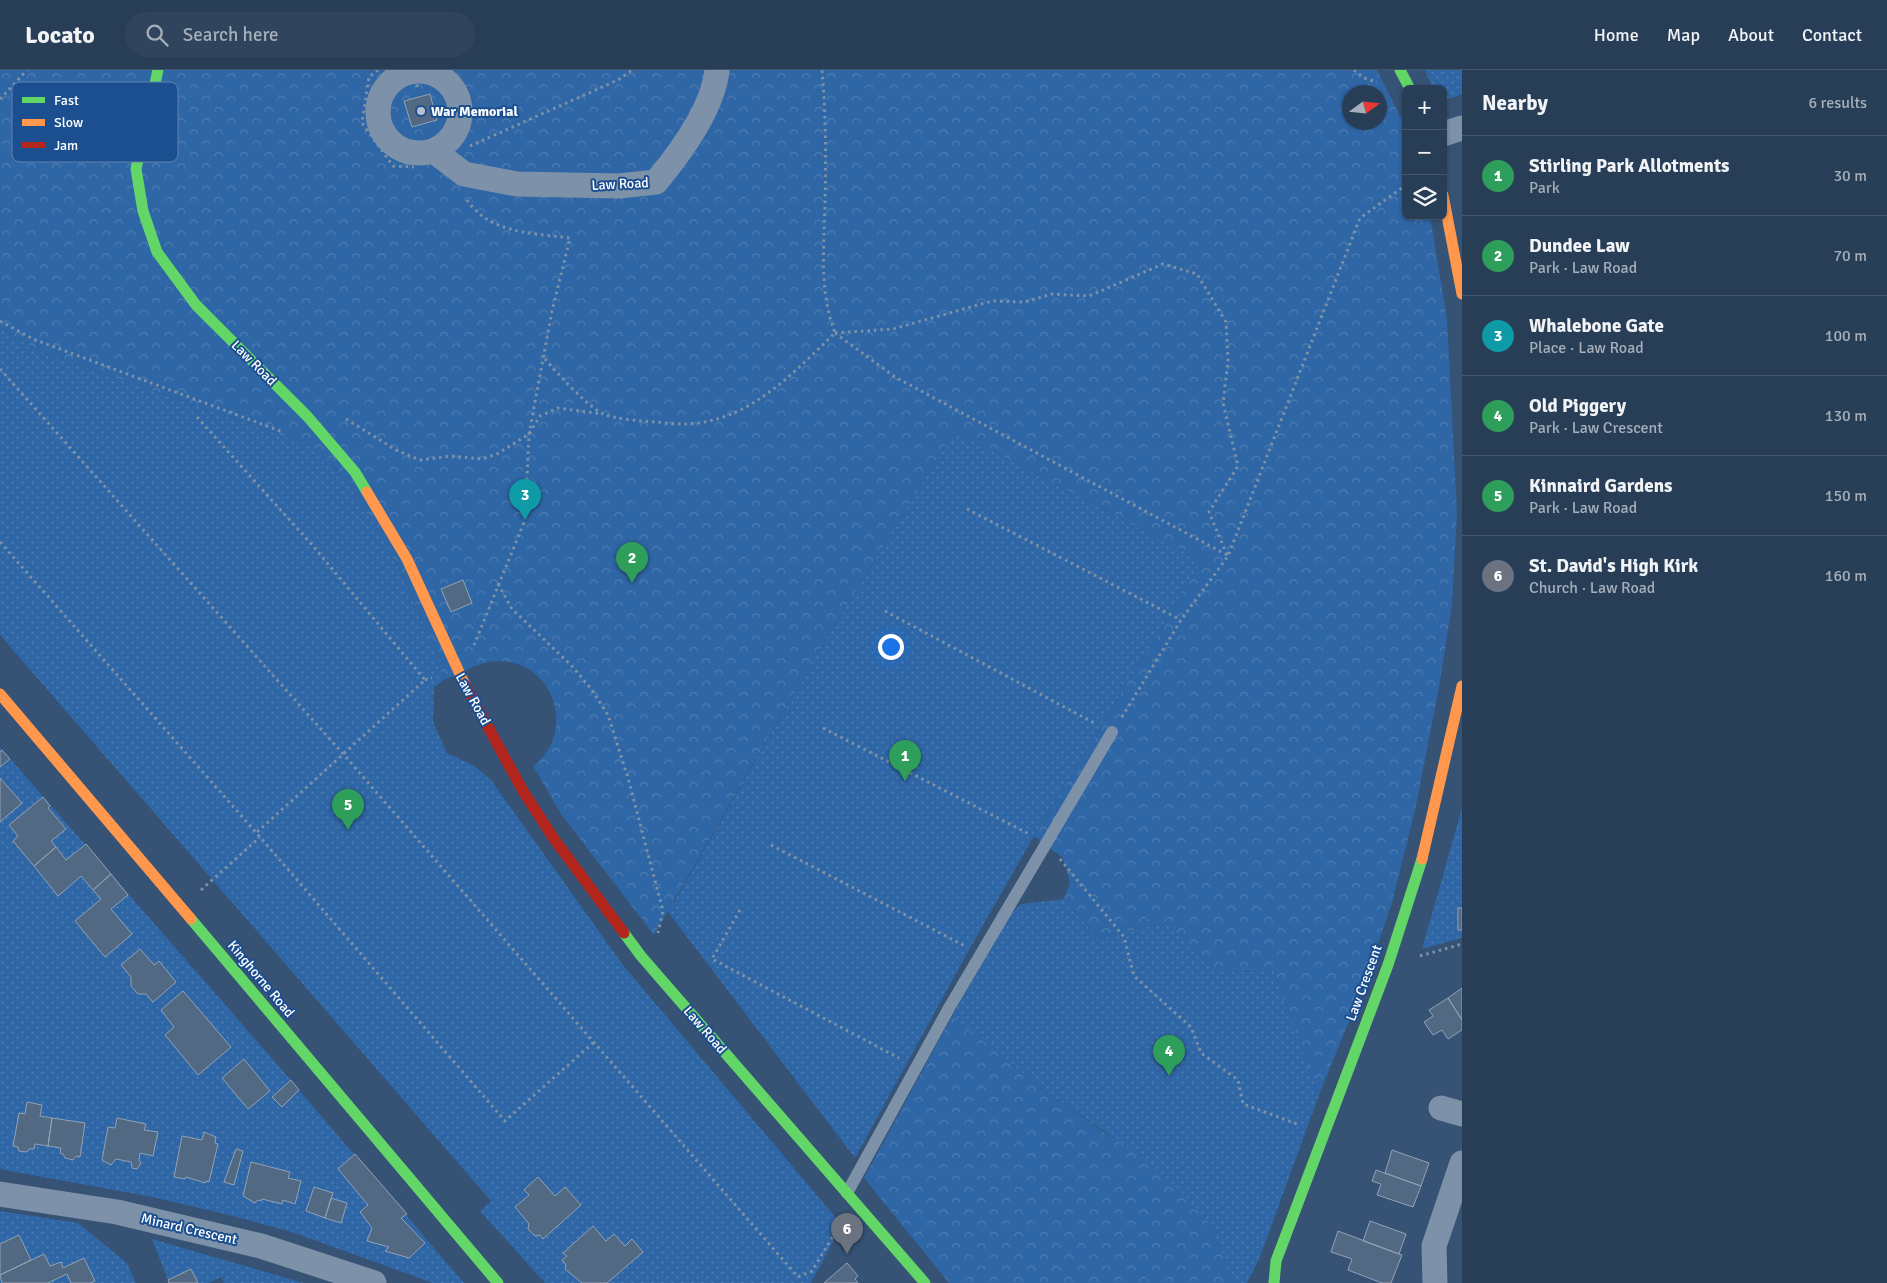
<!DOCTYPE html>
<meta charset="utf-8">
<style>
:root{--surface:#283e57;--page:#30455d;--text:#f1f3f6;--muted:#a5aeba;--line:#44576d;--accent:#bca0f2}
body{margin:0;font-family:Signika,sans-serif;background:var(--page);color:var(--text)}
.controls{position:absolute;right:15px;top:15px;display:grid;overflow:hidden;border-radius:8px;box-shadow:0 1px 4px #0004}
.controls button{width:45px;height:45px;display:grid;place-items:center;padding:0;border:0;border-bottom:1px solid var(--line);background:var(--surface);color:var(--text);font:25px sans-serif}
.compass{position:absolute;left:1342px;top:15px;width:45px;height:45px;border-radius:50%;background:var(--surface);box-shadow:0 1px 4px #0004;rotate:75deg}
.you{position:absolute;left:890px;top:576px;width:18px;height:18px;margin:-12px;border:4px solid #fff;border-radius:50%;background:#1a73e8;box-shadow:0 0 0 8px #1a73e833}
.badge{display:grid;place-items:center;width:32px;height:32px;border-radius:50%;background:var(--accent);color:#fff;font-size:16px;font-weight:700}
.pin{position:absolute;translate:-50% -41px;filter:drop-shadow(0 1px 2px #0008)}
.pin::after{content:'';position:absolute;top:26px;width:18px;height:15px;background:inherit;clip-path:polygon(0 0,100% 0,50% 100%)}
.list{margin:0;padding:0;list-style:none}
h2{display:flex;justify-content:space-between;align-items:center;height:65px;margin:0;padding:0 20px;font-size:21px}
h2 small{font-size:16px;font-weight:400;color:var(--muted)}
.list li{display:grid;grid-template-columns:32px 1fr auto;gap:15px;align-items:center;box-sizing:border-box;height:80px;padding:0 20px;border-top:1px solid var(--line)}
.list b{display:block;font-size:19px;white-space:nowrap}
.list p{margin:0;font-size:16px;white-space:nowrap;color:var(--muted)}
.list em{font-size:16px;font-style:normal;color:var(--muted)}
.icon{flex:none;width:28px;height:28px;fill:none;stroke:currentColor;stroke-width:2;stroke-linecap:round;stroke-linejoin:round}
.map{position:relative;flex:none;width:1462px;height:1213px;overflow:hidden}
header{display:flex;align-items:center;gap:30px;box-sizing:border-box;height:70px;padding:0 25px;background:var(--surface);border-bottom:1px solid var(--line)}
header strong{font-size:24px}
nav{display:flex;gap:28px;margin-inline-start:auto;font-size:18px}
.search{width:350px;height:45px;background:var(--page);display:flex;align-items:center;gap:12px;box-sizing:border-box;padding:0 18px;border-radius:28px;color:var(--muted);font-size:19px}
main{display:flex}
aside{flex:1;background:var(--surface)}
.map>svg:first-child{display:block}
.grass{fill:url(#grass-dots);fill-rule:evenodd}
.forest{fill:url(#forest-crowns);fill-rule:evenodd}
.building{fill:#526984;stroke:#92a2b6}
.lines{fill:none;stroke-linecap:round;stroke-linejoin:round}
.path{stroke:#7d92a8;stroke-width:3;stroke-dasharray:2.5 4;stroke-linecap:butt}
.lane{stroke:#7d92a8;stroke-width:12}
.street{stroke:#7d92a8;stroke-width:25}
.fast{stroke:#63d668;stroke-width:11}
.slow{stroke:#ff974d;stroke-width:11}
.jam{stroke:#b3261e;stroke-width:11}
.poi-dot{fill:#b9c2ce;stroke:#1b4f8f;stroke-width:2}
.labels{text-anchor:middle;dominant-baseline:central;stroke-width:4;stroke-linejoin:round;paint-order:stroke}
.poi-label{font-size:14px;font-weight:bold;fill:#fff;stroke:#1b4f8f;text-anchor:start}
.street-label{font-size:14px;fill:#fff;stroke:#1b4f8f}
.key{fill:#1b4f8f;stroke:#5f84b1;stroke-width:1}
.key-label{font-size:14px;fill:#fff}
</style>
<header>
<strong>Locato</strong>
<div class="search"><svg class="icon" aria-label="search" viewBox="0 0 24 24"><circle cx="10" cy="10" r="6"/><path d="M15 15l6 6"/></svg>Search here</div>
<nav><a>Home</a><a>Map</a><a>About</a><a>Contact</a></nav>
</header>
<main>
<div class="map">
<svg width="1462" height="1213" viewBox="0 0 1462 1213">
<defs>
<pattern id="grass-dots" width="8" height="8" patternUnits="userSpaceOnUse" patternTransform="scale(1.25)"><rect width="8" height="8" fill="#2f66a5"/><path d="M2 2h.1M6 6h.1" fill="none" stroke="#4e7db2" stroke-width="1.8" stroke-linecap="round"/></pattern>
<pattern id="forest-crowns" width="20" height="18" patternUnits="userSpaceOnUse" patternTransform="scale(1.25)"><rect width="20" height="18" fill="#2f66a5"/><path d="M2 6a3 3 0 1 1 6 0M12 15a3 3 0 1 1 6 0" fill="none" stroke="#4e7db2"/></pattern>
</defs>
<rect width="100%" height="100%" fill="#365274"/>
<path class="grass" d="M1425 0H1462V24L1449 29 1443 26V19H1433Z
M0 257 39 281 312 376C372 427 420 536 444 610L434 617 433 652 447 683 473 695 491 710 623 895 842 1155 811 1213H545L480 1141 491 1131 0 565Z
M954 361 1202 491 1034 766 970 878 855 1088 668 842 633 705 673 834 811 594Z
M0 677 291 1010 273 1027 282 1036 299 1020 464 1213H433L292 1162 225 1144 157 1128 0 1099ZM27 1033 42 1035 40 1046 85 1054 80 1086 73 1090 65 1088 60 1083 61 1078 35 1074 34 1079H29L26 1082 19 1081 18 1077 13 1076 19 1043 25 1044Z
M1462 738V868L1422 879Z
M1064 829 1098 869 1164 852 1218 902 1274 901 1319 1025 1260 1187 1247 1213H1234L1211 1156 1110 1065 1046 1022 952 946 1011 844 1021 834Z
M0 1141 78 1153 127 1193 136 1213H0Z
M152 1169 304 1213H224L221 1207 209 1213H198L191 1199 168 1210Z"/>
<path class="forest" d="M0 0H1377L1406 58V146H1430L1447 249 1457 443 1452 534 1439 617 1416 736 1392 833 1364 914 1319 1025 1274 901 1218 902 1164 852 1098 869 1064 829 1070 813 1063 788 1034 766 1202 491 954 361 811 594 654 865 561 744 533 696C577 663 555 591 498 591 480 591 461 603 444 610 420 536 372 427 312 376L39 281 0 257ZM1350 22H1380V52H1350Z
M952 946 1046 1022 1149 1093 1185 1125 1211 1156 1234 1213H949L864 1108Z"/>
<path class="building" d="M430 24 437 50 412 57 404 31Z
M463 510 472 533 451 542 441 519Z
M2 680 10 689 0 697V682Z
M0 708 22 733 0 752Z
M43 727 50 736 48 738 66 759 51 771 56 777 34 796 13 771 18 766 9 755Z
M86 774 111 804 93 820 81 806 58 826 34 796 56 777 66 790Z
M111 804 128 825 111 839 132 864 105 887 75 851 101 829 93 820Z
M1458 838H1462V860H1458Z
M140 879 154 895 159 891 176 912 153 932 146 924H138L131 916V907L121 895Z
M1462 918V950L1448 928Z
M183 921 231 977 198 1005 165 965 174 957 161 940Z
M1448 928 1462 950V960L1448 969 1442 960 1433 965 1424 952 1433 946 1429 940Z
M244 989 270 1021 248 1039 222 1008Z
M291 1010 299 1020 282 1037 272 1027Z
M27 1032 42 1035 40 1046 52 1048 48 1076 35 1074 34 1079H29L27 1082 19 1081 18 1077 13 1076 19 1043 25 1044Z
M52 1048 85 1053 80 1087 76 1086 73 1090 65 1088 63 1084 60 1083 61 1078 48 1076Z
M117 1048 146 1054 144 1060 158 1062 153 1086 140 1083 139 1090 141 1093 137 1099 132 1098 131 1092 116 1089 111 1095 102 1090 108 1057 115 1058Z
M204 1062 216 1067 215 1073 218 1074 209 1112 206 1111 205 1113 186 1107 185 1109 174 1107 182 1066 202 1070Z
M236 1079 243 1081 234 1115 224 1112Z
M1392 1080 1429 1093 1421 1116 1385 1103Z
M355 1084 407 1144 401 1148 425 1173 409 1188 385 1181 389 1177 367 1171 372 1158 360 1142 368 1135 338 1099Z
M251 1092 290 1102 288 1108 301 1111 295 1134 283 1130 282 1134 262 1129 261 1131 258 1130 255 1133 243 1126Z
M1376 1100 1421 1116 1413 1137 1377 1125 1381 1114 1372 1111Z
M538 1107 555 1126 565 1117 581 1135 543 1169 540 1165 535 1166 528 1159 529 1154 515 1137 529 1125 524 1120Z
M314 1117 333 1123 325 1148 306 1141Z
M331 1128 347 1133 341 1153 325 1148Z
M1370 1151 1406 1164 1399 1184 1363 1171Z
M593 1156 606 1171 614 1164 625 1176 632 1169 643 1182 607 1213H582L565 1199 566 1195 562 1190 567 1186 563 1183Z
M1338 1161 1402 1185 1391 1213H1382L1348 1200 1352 1189 1331 1182Z
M19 1165 31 1190 0 1205V1174Z
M44 1184 50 1196 61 1192 63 1198 84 1188 95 1211 90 1213H71L67 1204 48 1213H2L0 1205Z
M847 1193 858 1206 855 1209 858 1213H824Z
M191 1199 198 1213H169L168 1210Z"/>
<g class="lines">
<path class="path" d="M378 0 369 7 362 53 393 96 414 97
M1354 0 1364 8 1377 12
M417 17 418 0
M0 29 27 0
M470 76 618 10 632 0
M467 130C490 164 533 163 570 168L552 241 529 364 525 450 474 575
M0 251 33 269 283 362
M835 263 893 259 992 231 1025 232 1052 224 1089 226 1163 194 1197 204 1226 252 1228 291 1223 333 1238 396 1209 442 1227 485
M835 263 895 307 1227 485
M545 289C558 304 586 335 603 344 614 349 642 351 655 352 665 353 676 354 686 354 749 352 793 303 835 263 819 221 824 179 825 134 826 90 826 45 822 0
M0 299 344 685 798 1207 812 1201 839 1156
M197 347 313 476 425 610 256 763
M346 349 396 380 420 390 451 386 482 389 497 384 529 364 540 346 558 338 602 344
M967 439 1181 550
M0 472 260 767 505 1051 594 972
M498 514 512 539 571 595 592 620 608 645 628 708 663 841 658 863
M885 541 1096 654
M425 610 432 608
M1122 647 1181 550 1228 486 1360 148 1406 115
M823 658 1031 765
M771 775 965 876
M1060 789 1124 867 1134 906 1191 957 1201 983 1238 1010 1243 1034 1300 1055
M201 820 260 767
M740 840 712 889 899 988
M1420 886 1462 874"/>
<path class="lane" d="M847 1123 949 938 1112 662"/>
<path class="street" d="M378 42a41 41 0 1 1 82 0a41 41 0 1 1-82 0Z
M1443 64 1462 58
M434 81 464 104 517 114 619 116 656 112C681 82 713 39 717 0
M1441 1038 1462 1044
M0 1124 117 1142 261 1176 374 1213
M1435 1213 1434 1176 1462 1093"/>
<path class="fast" d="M158 0 136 99 143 141 157 182 196 235 307 346 355 402 367 422
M1400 0 1410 19
M191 849 498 1213
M624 863 641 886 925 1213
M1274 1213 1276 1191 1388 895 1422 789"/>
<path class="slow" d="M1443 125 1462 224
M367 422 407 489 465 615
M0 624 191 849
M1422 789 1462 616"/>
<path class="jam" d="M465 615 523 721 554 769 624 863"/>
</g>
<circle class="poi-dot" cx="421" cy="41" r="5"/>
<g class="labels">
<g class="poi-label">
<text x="431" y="41">War Memorial</text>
</g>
<g class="street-label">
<text transform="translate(620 114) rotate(-3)">Law Road</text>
<text transform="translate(254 293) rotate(45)">Law Road</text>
<text transform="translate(473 629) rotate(61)">Law Road</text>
<text transform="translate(261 909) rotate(50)">Kinghorne Road</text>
<text transform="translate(1364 913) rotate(-70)">Law Crescent</text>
<text transform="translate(705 960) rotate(49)">Law Road</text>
<text transform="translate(189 1159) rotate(13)">Minard Crescent</text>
</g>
</g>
<rect x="12" y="12" width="166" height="80" rx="8" class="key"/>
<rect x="22" y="27" width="23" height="6" fill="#63d668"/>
<rect x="22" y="49" width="23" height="7" fill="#ff974d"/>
<rect x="22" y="72" width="23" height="6" fill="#b3261e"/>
<g class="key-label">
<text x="54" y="35">Fast</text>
<text x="54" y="57">Slow</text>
<text x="54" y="80">Jam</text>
</g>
</svg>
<div class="controls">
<button>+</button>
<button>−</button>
<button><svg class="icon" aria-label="layers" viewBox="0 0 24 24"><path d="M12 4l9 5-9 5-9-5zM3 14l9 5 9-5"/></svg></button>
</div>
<svg class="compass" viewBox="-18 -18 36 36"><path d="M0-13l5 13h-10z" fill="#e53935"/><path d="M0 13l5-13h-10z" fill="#a5aeba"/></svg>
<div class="you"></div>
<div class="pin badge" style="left:905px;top:711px;background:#2e9e5b">1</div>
<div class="pin badge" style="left:632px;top:513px;background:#2e9e5b">2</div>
<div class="pin badge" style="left:525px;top:450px;background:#0f9aa8">3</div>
<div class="pin badge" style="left:1169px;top:1006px;background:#2e9e5b">4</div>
<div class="pin badge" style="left:348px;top:760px;background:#2e9e5b">5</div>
<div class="pin badge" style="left:847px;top:1184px;background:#6b7280">6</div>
</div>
<aside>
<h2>Nearby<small>6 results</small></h2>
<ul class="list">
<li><span class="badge" style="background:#2e9e5b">1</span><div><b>Stirling Park Allotments</b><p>Park</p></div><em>30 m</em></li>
<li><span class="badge" style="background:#2e9e5b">2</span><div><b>Dundee Law</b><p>Park · Law Road</p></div><em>70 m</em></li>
<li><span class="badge" style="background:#0f9aa8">3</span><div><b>Whalebone Gate</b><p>Place · Law Road</p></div><em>100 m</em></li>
<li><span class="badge" style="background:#2e9e5b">4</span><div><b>Old Piggery</b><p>Park · Law Crescent</p></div><em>130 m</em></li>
<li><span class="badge" style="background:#2e9e5b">5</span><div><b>Kinnaird Gardens</b><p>Park · Law Road</p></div><em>150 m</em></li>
<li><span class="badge" style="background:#6b7280">6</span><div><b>St. David's High Kirk</b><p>Church · Law Road</p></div><em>160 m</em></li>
</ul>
</aside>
</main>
